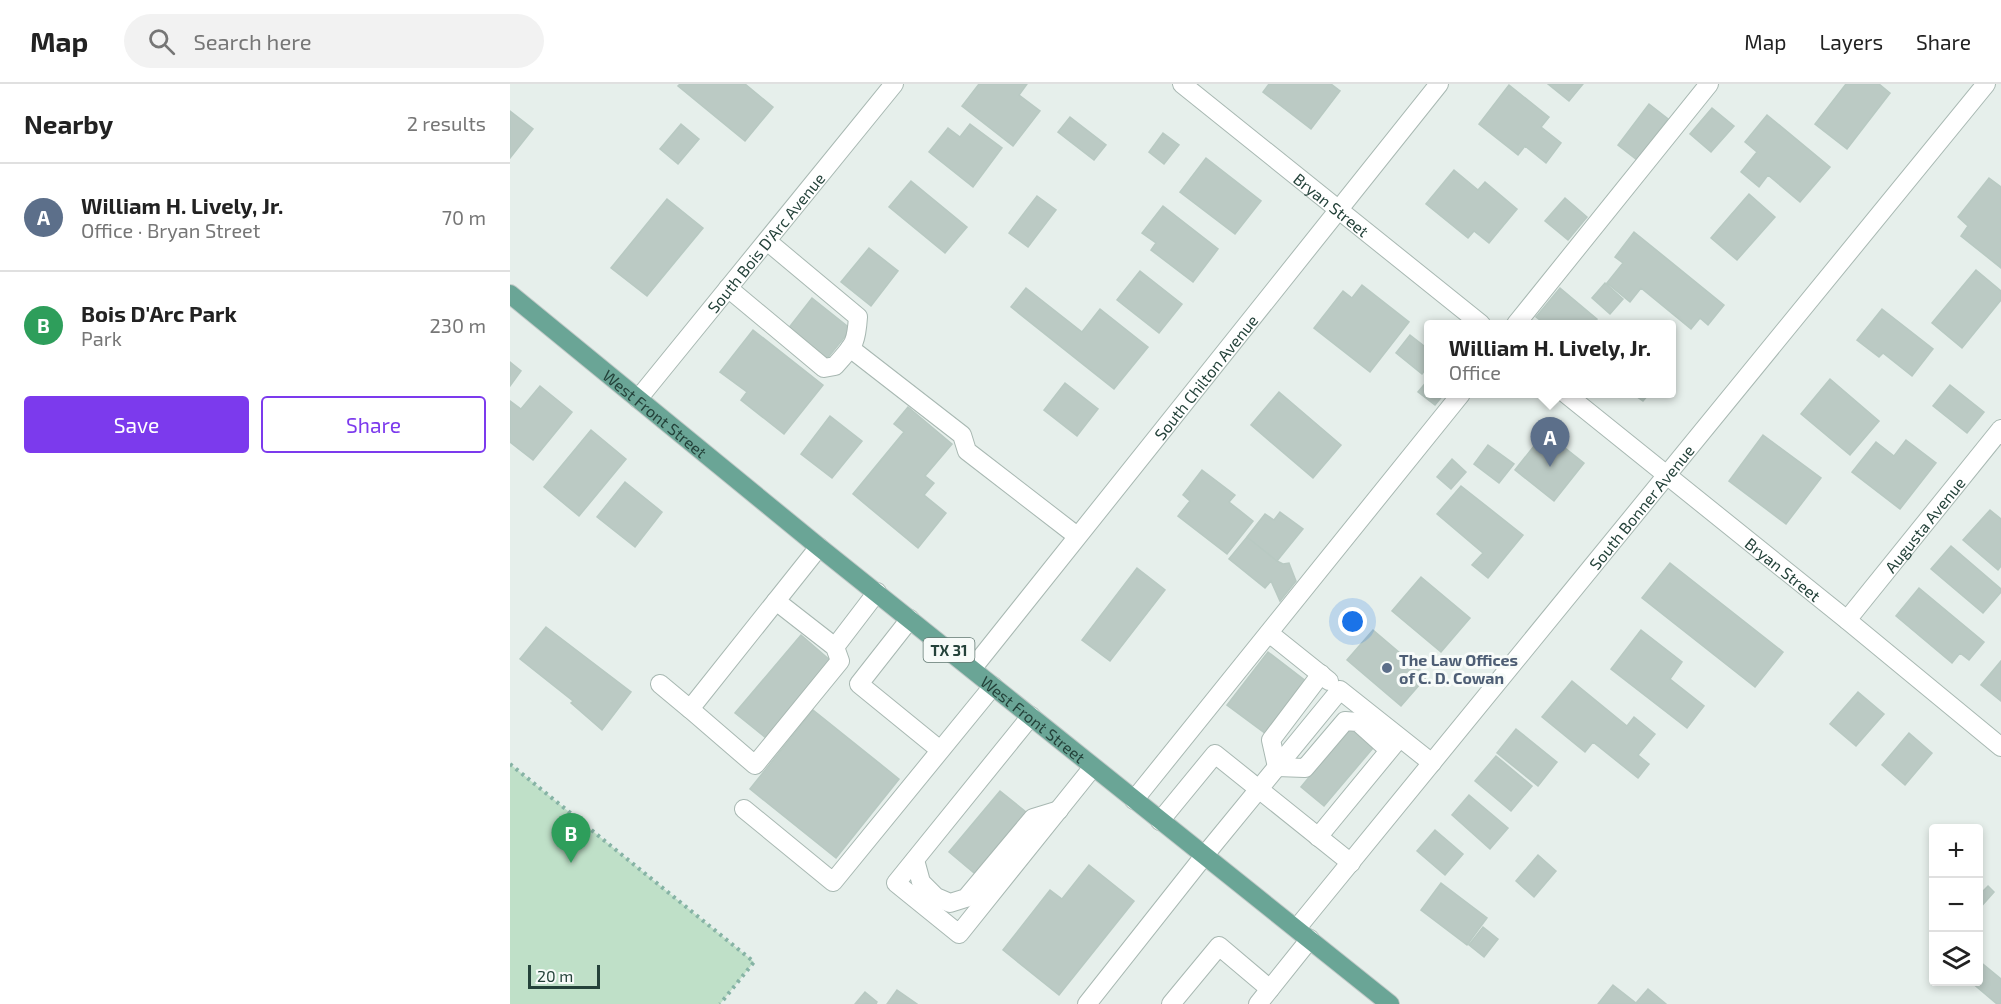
<!DOCTYPE html>
<meta charset="utf-8">
<style>
:root{--surface:#fff;--page:#f2f2f2;--text:#222;--muted:#767676;--line:#e0e0e0;--accent:#7c3aed}
body{margin:0;font-family:"Exo 2",sans-serif;background:var(--page);color:var(--text)}
.controls{position:absolute;right:18px;bottom:18px;display:grid;overflow:hidden;border-radius:6px;box-shadow:0 3px 9px #0003}
.controls button{width:54px;height:54px;display:grid;place-items:center;padding:0;border:0;border-bottom:2px solid var(--line);background:var(--surface);color:var(--text);font:30px sans-serif}
.scale{position:absolute;left:18px;bottom:15px;width:72px;box-sizing:border-box;padding-left:6px;border:3px solid #24423a;border-top:0;font-size:16px;line-height:21px;white-space:nowrap;color:#24423a;-webkit-text-stroke:4px #f7fbf9;paint-order:stroke}
.you{position:absolute;left:843px;top:538px;width:21px;height:21px;margin:-15px;border:4px solid #fff;border-radius:50%;background:#1a73e8;box-shadow:0 0 0 9px #1a73e833}
.badge{display:grid;place-items:center;width:39px;height:39px;border-radius:50%;background:var(--accent);color:#fff;font-size:20px;font-weight:700}
.pin{position:absolute;translate:-50% -50px;filter:drop-shadow(0 2px 3px #0008)}
.pin::after{content:'';position:absolute;top:32px;width:21px;height:18px;background:inherit;clip-path:polygon(0 0,100% 0,50% 100%)}
.popup{position:absolute;left:914px;top:236px;width:252px;height:78px;box-sizing:border-box;display:grid;place-content:center;border-radius:6px;background:var(--surface);filter:drop-shadow(0 2px 4px #0005);font-size:20px;white-space:nowrap;color:var(--muted)}
.popup b{font-size:22px;color:var(--text)}
.popup::after{content:'';position:absolute;left:50%;top:100%;margin-left:-12px;border:12px solid transparent;border-top-color:var(--surface)}
.list{margin:0;padding:0;list-style:none}
h2{display:flex;justify-content:space-between;align-items:center;height:78px;margin:0;padding:0 24px;font-size:26px}
h2 small{font-size:20px;font-weight:400;color:var(--muted)}
.list li{display:grid;grid-template-columns:39px 1fr auto;gap:18px;align-items:center;box-sizing:border-box;height:108px;padding:0 24px;border-top:2px solid var(--line)}
.list b{display:block;font-size:22px;white-space:nowrap}
.list p{margin:0;font-size:20px;white-space:nowrap;color:var(--muted)}
.list em{font-size:20px;font-style:normal;color:var(--muted)}
.actions{display:flex;gap:12px;padding:18px 24px}
.actions a{flex:1;padding:14px 0;border:2px solid var(--accent);border-radius:6px;text-align:center;font-size:21px;color:var(--accent)}
.actions .main{background:var(--accent);color:#fff}
.icon{flex:none;width:33px;height:33px;fill:none;stroke:currentColor;stroke-width:2;stroke-linecap:round;stroke-linejoin:round}
.map{position:relative;flex:none;width:1491px;height:920px;overflow:hidden}
header{display:flex;align-items:center;gap:36px;box-sizing:border-box;height:84px;padding:0 30px;background:var(--surface);border-bottom:2px solid var(--line)}
header strong{font-size:28px}
nav{display:flex;gap:33px;margin-inline-start:auto;font-size:21px}
.search{width:420px;height:54px;background:var(--page);display:flex;align-items:center;gap:15px;box-sizing:border-box;padding:0 21px;border-radius:33px;color:var(--muted);font-size:22px}
main{display:flex}
aside{flex:1;background:var(--surface)}
.map>svg:first-child{display:block}
.green{fill:#bfe0c8}
.building{fill:#bbcac4;stroke:#b8c9c2;stroke-width:1.5}
.lines{fill:none;stroke-linecap:round;stroke-linejoin:round}
.minor-casing{stroke:#a8b8b2;stroke-width:20}
.major-casing{stroke:#c2cac8;stroke-width:20}
.path{stroke:#86b3a5;stroke-width:4;stroke-dasharray:3 4.5;stroke-linecap:butt}
.minor{stroke:#fff;stroke-width:18}
.major{stroke:#6aa596;stroke-width:18}
.service-dot{fill:#5c6f8a;stroke:#f7fbf9;stroke-width:2}
.labels{text-anchor:middle;dominant-baseline:central;stroke-width:6;stroke-linejoin:round;paint-order:stroke}
.shield{fill:#f7fbf9;stroke:#637a73;stroke-width:1.5}
.shield-label{font-size:15px;font-weight:bold;fill:#24423a}
.street-label{font-size:16px;fill:#24423a;stroke:#f7fbf9}
.service-label{font-size:16px;font-weight:bold;fill:#4e5e75;stroke:#f7fbf9;text-anchor:start}
</style>
<header>
<strong>Map</strong>
<div class="search"><svg class="icon" aria-label="search" viewBox="0 0 24 24"><circle cx="10" cy="10" r="6"/><path d="M15 15l6 6"/></svg>Search here</div>
<nav><a>Map</a><a>Layers</a><a>Share</a></nav>
</header>
<main>
<aside>
<h2>Nearby<small>2 results</small></h2>
<ul class="list">
<li><span class="badge" style="background:#5c6f8a">A</span><div><b>William H. Lively, Jr.</b><p>Office · Bryan Street</p></div><em>70 m</em></li>
<li><span class="badge" style="background:#2e9e5b">B</span><div><b>Bois D'Arc Park</b><p>Park</p></div><em>230 m</em></li>
</ul>
<div class="actions"><a class="main">Save</a><a>Share</a></div>
</aside>
<div class="map">
<svg width="1491" height="920" viewBox="0 0 1491 920">
<rect width="100%" height="100%" fill="#e6efeb"/>
<path class="green" d="M0 680 244 878 210 920H0Z"/>
<path class="building" d="M170 0H235L263 23 235 57 168 2Z
M469 0H517L509 11 530 27 503 62 452 22Z
M759 0H821L830 7 801 45 753 8Z
M1038 0H1073L1059 17Z
M1336 0H1369L1380 9 1337 65 1305 40Z
M999 1 1039 33 1031 43 1051 59 1036 79 1015 62 1008 71 969 40Z
M1139 20 1158 35 1127 76 1108 61Z
M1202 24 1224 42 1201 68 1180 50Z
M0 27 23 45 0 74Z
M1257 31 1320 83 1290 118 1258 91 1249 103 1231 88 1247 68 1235 58Z
M560 33 596 61 584 76 548 48Z
M171 40 189 55 168 80 150 65Z
M460 40 492 64 463 103 419 68 438 44 450 53Z
M653 49 669 61 654 80 639 68Z
M696 74 751 117 725 150 670 108Z
M944 86 968 106 975 98 1007 125 979 159 964 147 958 154 916 120Z
M1479 94 1491 103V184L1451 152 1458 142 1448 133Z
M401 97 457 143 435 169 379 123Z
M1239 110 1265 133 1227 176 1201 154Z
M527 112 546 126 518 163 499 149Z
M1055 114 1077 133 1058 156 1035 137Z
M157 115 193 144 137 212 101 184Z
M653 122 708 165 683 198 641 166 646 159 632 149Z
M1124 148 1214 221 1198 241 1190 234 1181 245 1131 204 1120 218 1097 199 1113 179 1105 173Z
M359 164 388 187 361 222 331 198Z
M1466 186 1491 207V216L1452 264 1422 239Z
M630 187 672 220 649 249 607 216Z
M1095 199 1113 215 1100 230 1082 214Z
M852 201 899 238 860 288 804 244 833 207 842 214Z
M516 204 572 248 590 225 638 263 604 305 501 223Z
M1050 204 1087 235 1083 240H1035L1026 233Z
M302 214 341 245 316 276 278 245Z
M1372 225 1423 265 1402 292 1373 269 1369 273 1347 256Z
M243 246 313 301 274 350 231 316 237 308 210 288Z
M900 251 918 265V282L912 290 886 269Z
M0 278 11 287 0 302Z
M1320 295 1369 337 1340 371 1291 330Z
M918 296V310H934L925 321 908 308Z
M555 299 588 325 567 352 534 326Z
M1440 301 1474 328 1457 349 1423 322Z
M30 302 62 328 23 376 0 358V317L11 325Z
M769 308 831 361 803 394 741 341Z
M1123 310H1139L1133 317Z
M398 323 442 360 415 392 424 399 414 411 436 429 408 464 343 410 394 348 384 340Z
M320 332 352 357 322 394 291 370Z
M81 346 116 375 69 432 34 403Z
M1035 348 1074 379 1044 417 1005 386Z
M1253 351 1311 394 1276 440 1219 397Z
M1396 356 1426 379 1390 425 1342 388 1366 358 1384 372Z
M978 361 1004 380 989 399 964 380Z
M942 375 956 388 941 405 927 393Z
M692 386 725 411 719 418 743 437 717 470 668 432 680 417 673 411Z
M115 398 152 428 125 463 87 433Z
M951 402 1013 451 978 494 962 481 973 469 927 430Z
M1480 426 1491 435V482L1488 486 1453 456Z
M770 428 793 445 767 477 737 453 755 430 764 436Z
M737 453 767 477 773 480 779 479 786 497 770 517 761 497 755 504 719 475Z
M1441 462 1491 505V508L1473 529 1421 485Z
M1160 479 1273 568 1245 603 1132 514Z
M627 484 655 506 600 577 572 556Z
M911 493 960 534 931 568 882 527Z
M1409 504 1474 558 1459 576 1450 569 1442 579 1386 532Z
M36 543 121 608 92 646 61 619 63 617 10 575Z
M863 546 917 592 891 622 837 576Z
M1131 546 1172 578 1160 595 1194 622 1177 644 1101 585Z
M291 551 321 577 256 654 225 629Z
M758 568 797 598 756 650 717 621Z
M1491 577V617L1471 601Z
M1062 597 1117 642 1124 633 1145 650 1128 671 1139 680 1128 694 1083 658 1075 668 1032 633Z
M1348 608 1374 630 1346 662 1320 640Z
M303 626 389 695 326 774 240 705Z
M840 644 863 664 814 722 791 703Z
M1006 645 1047 678 1028 702 987 669Z
M1399 649 1422 669 1395 701 1372 681Z
M986 672 1022 702 1001 727 965 697Z
M490 707 521 732 470 794 439 768Z
M959 711 998 744 980 765 942 731Z
M925 746 953 770 935 791 907 767Z
M1028 771 1046 787 1024 813 1006 797Z
M579 781 624 817 549 911 493 866 540 806 552 815Z
M931 799 977 834 957 861 911 826Z
M1478 802 1484 808 1468 826V812Z
M973 843 988 855 974 873 959 861Z
M1468 876 1491 895V920H1487L1461 898H1468Z
M1103 901 1126 919 1138 905 1156 920H1088Z
M387 906 407 920H377Z
M355 908 367 918 366 920H345Z"/>
<g class="lines">
<defs>
<g id="minor">
<path id="s1" d="M672 0 971 240"/>
<path d="M218 204 314 284 325 282C343 261 346 262 348 233L257 157"/>
<path d="M1006 240 1199 0"/>
<path d="M340 264 452 351 457 367 567 452"/>
<path id="s2" d="M1056 310 1337 536 1491 663"/>
<path id="s3" d="M128 315 384 0"/>
<path d="M400 535 349 600 430 666"/>
<path id="s4" d="M1337 536 1491 345"/>
<path d="M759 549 819 597"/>
<path d="M325 563 367 508"/>
<path id="s5" d="M462 585 929 0"/>
<path d="M811 590 761 656 767 683 795 684 835 637 848 638 879 666"/>
<path d="M150 600 180 625 309 463"/>
<path d="M180 625 245 681 330 577 325 563 266 517"/>
<path d="M521 632 386 799 449 850 583 683"/>
<path d="M624 716 951 310"/>
<path d="M234 725 323 798 483 602"/>
<path d="M650 737 705 670 841 779"/>
<path d="M808 753 887 657"/>
<path d="M405 776 411 798 426 813 440 819 456 814 523 734 549 726"/>
<path id="s6" d="M787 844 1476 0"/>
<path d="M577 920 694 772 830 606 922 679"/>
<path d="M661 920 709 862 760 905"/>
<path d="M748 920 800 855"/>
</g>
<g id="major">
<path id="s7" d="M0 210 309 463 880 920"/>
</g>
</defs>
<use href="#minor" class="minor-casing"/>
<use href="#major" class="major-casing"/>
<path class="path" d="M0 680 244 878 210 920"/>
<use href="#minor" class="minor"/>
<use href="#major" class="major"/>
</g>
<circle class="service-dot" cx="877" cy="584" r="6"/>
<g class="labels">
<rect class="shield" x="413.5" y="554" width="51" height="24" rx="4.5"/>
<g class="shield-label">
<text x="439" y="566">TX 31</text>
</g>
<g class="street-label">
<text stroke="none"><textPath href="#s1" startOffset="192">Bryan Street</textPath></text>
<text stroke="none"><textPath href="#s3" startOffset="202">South Bois D'Arc Avenue</textPath></text>
<text stroke="none"><textPath href="#s5" startOffset="374">South Chilton Avenue</textPath></text>
<text stroke="none"><textPath href="#s7" startOffset="188">West Front Street</textPath></text>
<text stroke="none"><textPath href="#s6" startOffset="544">South Bonner Avenue</textPath></text>
<text stroke="none"><textPath href="#s4" startOffset="123">Augusta Avenue</textPath></text>
<text stroke="none"><textPath href="#s2" startOffset="279">Bryan Street</textPath></text>
<text stroke="none"><textPath href="#s7" startOffset="674">West Front Street</textPath></text>
</g>
<g class="service-label">
<text x="889" y="575">The Law Offices<tspan x="889" dy="18">of C. D. Cowan</tspan></text>
</g>
</g>
</svg>
<div class="controls">
<button>+</button>
<button>−</button>
<button><svg class="icon" aria-label="layers" viewBox="0 0 24 24"><path d="M12 4l9 5-9 5-9-5zM3 14l9 5 9-5"/></svg></button>
</div>
<div class="scale">20 m</div>
<div class="you"></div>
<div class="pin badge" style="left:1040px;top:383px;background:#5c6f8a">A</div>
<div class="popup"><b>William H. Lively, Jr.</b>Office</div>
<div class="pin badge" style="left:61px;top:779px;background:#2e9e5b">B</div>
</div>
</main>
